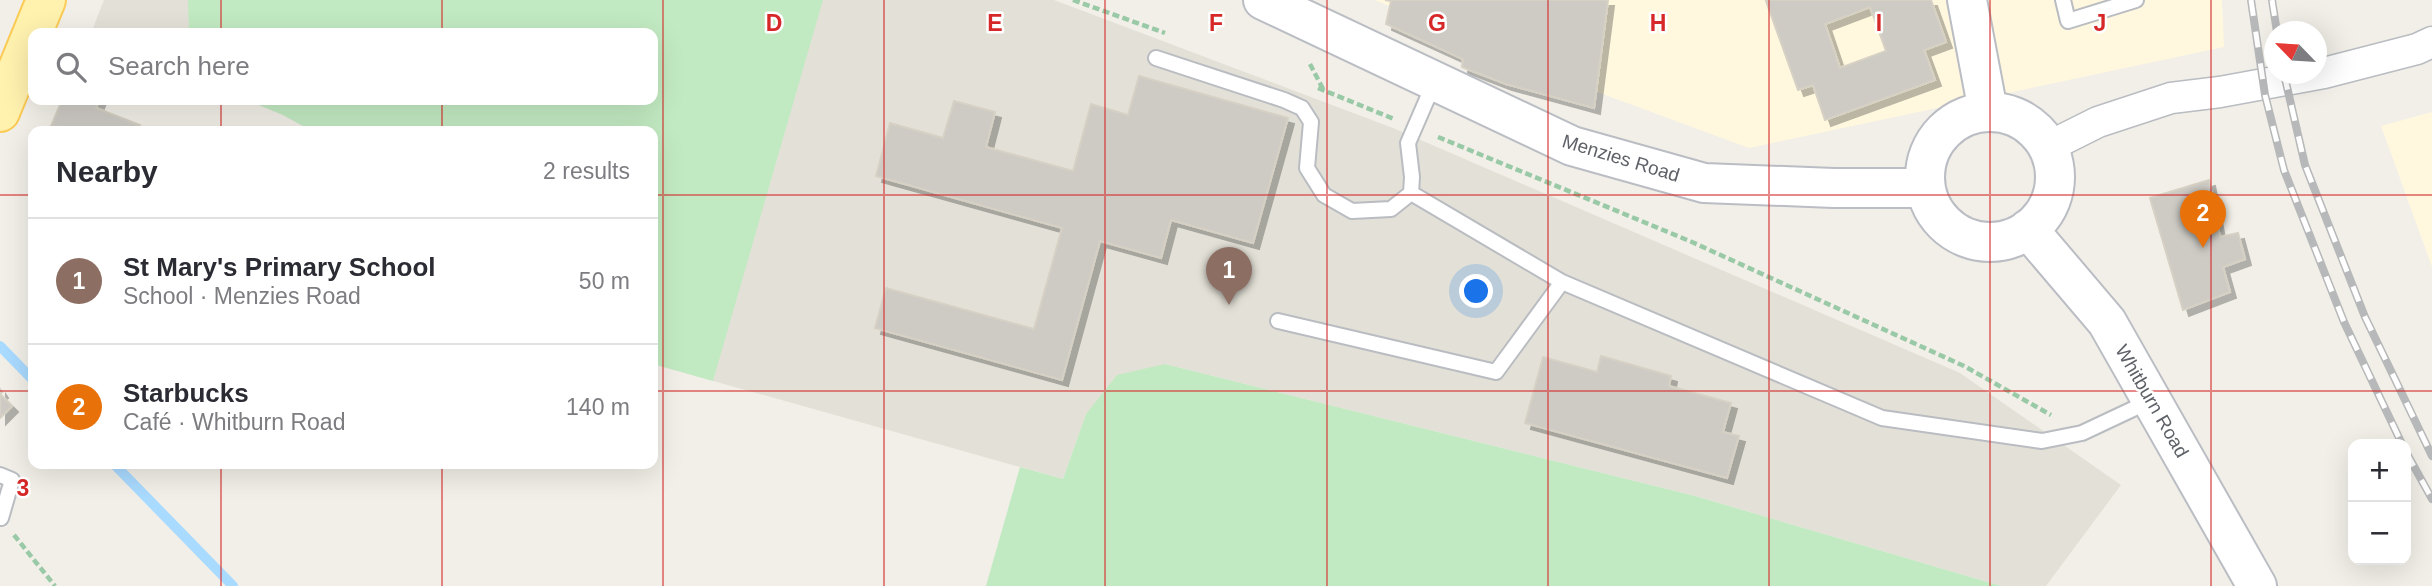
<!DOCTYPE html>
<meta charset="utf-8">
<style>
:root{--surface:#fff;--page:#f2f2f3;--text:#2b2b33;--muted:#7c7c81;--line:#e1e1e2;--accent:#db2777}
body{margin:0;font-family:Helvetica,sans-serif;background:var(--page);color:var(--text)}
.controls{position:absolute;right:21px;bottom:21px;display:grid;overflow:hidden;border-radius:14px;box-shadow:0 7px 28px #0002}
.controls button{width:63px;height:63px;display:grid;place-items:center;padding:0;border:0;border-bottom:2px solid var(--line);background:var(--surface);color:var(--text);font:35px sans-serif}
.compass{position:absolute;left:2264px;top:21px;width:63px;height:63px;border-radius:50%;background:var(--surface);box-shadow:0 7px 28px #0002;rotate:295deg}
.you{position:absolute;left:1477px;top:292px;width:24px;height:24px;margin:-18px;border:5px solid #fff;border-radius:50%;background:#1a73e8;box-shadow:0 0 0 10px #1a73e833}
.badge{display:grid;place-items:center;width:46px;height:46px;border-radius:50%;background:var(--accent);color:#fff;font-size:23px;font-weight:700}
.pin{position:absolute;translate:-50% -58px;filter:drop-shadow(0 2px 4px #0008)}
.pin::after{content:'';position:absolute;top:37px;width:24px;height:21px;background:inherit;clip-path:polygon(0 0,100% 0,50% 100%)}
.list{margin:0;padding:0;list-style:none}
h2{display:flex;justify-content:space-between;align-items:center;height:91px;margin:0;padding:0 28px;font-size:30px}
h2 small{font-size:23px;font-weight:400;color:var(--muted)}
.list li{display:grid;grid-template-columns:46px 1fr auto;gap:21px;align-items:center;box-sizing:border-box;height:126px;padding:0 28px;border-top:2px solid var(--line)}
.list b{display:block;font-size:26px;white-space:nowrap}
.list p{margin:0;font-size:23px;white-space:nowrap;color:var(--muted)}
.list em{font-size:23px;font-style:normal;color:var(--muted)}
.icon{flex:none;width:38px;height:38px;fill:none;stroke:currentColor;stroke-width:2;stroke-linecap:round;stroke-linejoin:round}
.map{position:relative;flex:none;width:2432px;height:586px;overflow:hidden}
.search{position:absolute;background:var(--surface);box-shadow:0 7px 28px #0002;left:28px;top:28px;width:630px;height:77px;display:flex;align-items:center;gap:18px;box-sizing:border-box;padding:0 24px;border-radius:14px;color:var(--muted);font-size:26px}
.panel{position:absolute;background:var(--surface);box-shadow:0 7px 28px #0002;left:28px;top:126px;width:630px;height:343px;border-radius:14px}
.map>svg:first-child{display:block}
.commercial{fill:#fff7de}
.education{fill:#e3e1d7}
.green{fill:#c2eac2}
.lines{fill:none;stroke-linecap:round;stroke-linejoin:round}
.stream{stroke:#a9daff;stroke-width:10}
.building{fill:#cecbc5;stroke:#d6d1c4;stroke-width:2;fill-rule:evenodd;filter:url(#shadow)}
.lane-casing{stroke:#b9bcc1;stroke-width:18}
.street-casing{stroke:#b9bcc1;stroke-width:33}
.secondary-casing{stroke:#babdc3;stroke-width:42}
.primary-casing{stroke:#fbcb56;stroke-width:42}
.path{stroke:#99c9a6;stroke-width:4.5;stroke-dasharray:7 3.5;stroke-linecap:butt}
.lane{stroke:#fff;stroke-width:14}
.street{stroke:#fff;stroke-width:30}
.secondary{stroke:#fff;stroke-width:38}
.primary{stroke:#fff1ae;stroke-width:38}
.rail-casing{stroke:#b7b8b9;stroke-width:8}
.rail{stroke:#fff;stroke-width:5;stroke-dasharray:16;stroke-linecap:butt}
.grid{fill:none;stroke:#d62828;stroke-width:2;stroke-opacity:0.55}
.labels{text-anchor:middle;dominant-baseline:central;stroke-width:5;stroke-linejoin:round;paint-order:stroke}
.street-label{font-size:19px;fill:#5e6268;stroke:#fff}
.grid-label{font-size:23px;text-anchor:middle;font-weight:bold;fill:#d62828;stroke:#fff;stroke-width:5;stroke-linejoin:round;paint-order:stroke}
</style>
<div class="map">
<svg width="2432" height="586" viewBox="0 0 2432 586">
<defs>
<filter id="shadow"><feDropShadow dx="6" dy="6" stdDeviation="0" flood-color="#0004"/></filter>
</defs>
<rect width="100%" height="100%" fill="#f1efe7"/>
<path class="commercial" d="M1375 0H2222L2224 47 1749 148 1543 72Z
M2432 112V267L2381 126Z"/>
<path class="education" d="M104 0H1054L1393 128 1960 373 2121 485 2046 586H2001L1695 496 1165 364 1086 414 1063 479 653 364V131H312L283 115 247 100H653V33H91Z"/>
<path class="green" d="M188 0H823L713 381 653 364V131H312L283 115 247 100H653V33H189Z
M1165 364 1695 496 2001 586H986L1020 467 1063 479 1086 414 1117 375Z"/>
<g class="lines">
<path class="stream" d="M0 346 33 380
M114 464 233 586"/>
</g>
<path class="building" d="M1385 0H1608L1594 108 1506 84 1462 67 1463 59 1386 24 1391 1Z
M1770 0H1931L1946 42 1924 50 1935 80 1825 120 1813 85 1798 90 1766 1ZM1870 7 1886 51 1840 68 1825 24Z
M1139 76 1288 118 1253 243 1171 220 1161 258 1100 241 1062 380 875 328 886 288 1034 329 1062 228 876 176 890 123 943 138 954 101 995 112 986 147 1073 171 1091 104 1128 115Z
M62 100H99L96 108 140 125 138 131H49Z
M2209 180 2220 237 2238 233 2245 259 2223 267 2230 292 2183 310 2150 198Z
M1601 356 1671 376 1669 386 1731 403 1723 432 1739 436 1727 478 1525 423 1543 357 1597 372Z
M0 389 2 392 0 394 12 406 0 418Z"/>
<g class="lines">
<defs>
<path id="lane" d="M2063 0 2068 21 2136 0
M1156 58 1284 100 1302 108 1311 122 1307 168 1324 195 1352 211 1391 209 1411 193 1412 177 1408 143 1434 83
M1411 193 1562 282
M1278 321 1496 372 1562 282 1882 418 2042 441 2082 433 2150 401
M0 475 12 480 1 518"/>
<path id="street" d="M2048 147 2098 122 2171 98 2220 92 2324 73 2417 49 2432 42"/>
<path id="secondary" d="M1263 0 1572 146 1704 183 1834 188H1925
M1967 0 1988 111
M1925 177a65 65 0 1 1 130 0a65 65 0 1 1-130 0Z
M2028 229 2107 322 2257 586"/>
<path id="primary" d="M0 112 46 0"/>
</defs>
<use href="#lane" class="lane-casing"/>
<use href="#street" class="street-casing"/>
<use href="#secondary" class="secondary-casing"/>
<use href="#primary" class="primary-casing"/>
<path class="path" d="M1073 0 1165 33
M1310 64 1323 89
M1318 88 1394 119
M1438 137 1692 242 1964 366 2051 415
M14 535 55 586"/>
<use href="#lane" class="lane"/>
<use href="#street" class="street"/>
<use href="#secondary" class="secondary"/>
<use href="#primary" class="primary"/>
<defs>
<path id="rail" d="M2251 0 2265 95 2284 170 2344 322 2402 444
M2272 0 2277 32
M2284 74 2305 165 2365 317 2432 456
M2406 452 2432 499"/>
</defs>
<use href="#rail" class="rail-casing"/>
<use href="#rail" class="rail"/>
</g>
<path class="grid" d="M221 0V33M442 0V33M663 0V586M884 0V586M1105 0V586M1327 0V586M1548 0V586M1769 0V586M1990 0V586M2211 0V586M221 100V131M442 100V131M0 195H33M653 195H2432M0 391H33M653 391H2432M221 464V586M442 464V586"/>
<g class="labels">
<g class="street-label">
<text transform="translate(1621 158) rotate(17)">Menzies Road</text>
<text transform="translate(2152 401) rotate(60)">Whitburn Road</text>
</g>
</g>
<g class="grid-label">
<text x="774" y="31">D</text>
<text x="995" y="31">E</text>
<text x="1216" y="31">F</text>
<text x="1437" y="31">G</text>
<text x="1658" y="31">H</text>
<text x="1879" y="31">I</text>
<text x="2100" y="31">J</text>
<text x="23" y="496">3</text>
</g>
</svg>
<div class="controls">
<button>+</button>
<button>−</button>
</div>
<svg class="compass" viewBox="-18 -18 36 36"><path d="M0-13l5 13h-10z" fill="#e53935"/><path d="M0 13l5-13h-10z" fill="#7c7c81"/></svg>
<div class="you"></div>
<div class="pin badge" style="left:1229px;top:305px;background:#8d6e63">1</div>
<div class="pin badge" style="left:2203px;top:248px;background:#e8710a">2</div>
<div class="search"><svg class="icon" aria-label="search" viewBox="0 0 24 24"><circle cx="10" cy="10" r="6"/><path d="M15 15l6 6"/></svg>Search here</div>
<section class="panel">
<h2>Nearby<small>2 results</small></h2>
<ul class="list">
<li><span class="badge" style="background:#8d6e63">1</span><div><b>St Mary's Primary School</b><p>School · Menzies Road</p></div><em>50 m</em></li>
<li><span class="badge" style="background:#e8710a">2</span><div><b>Starbucks</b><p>Café · Whitburn Road</p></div><em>140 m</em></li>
</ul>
</section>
</div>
